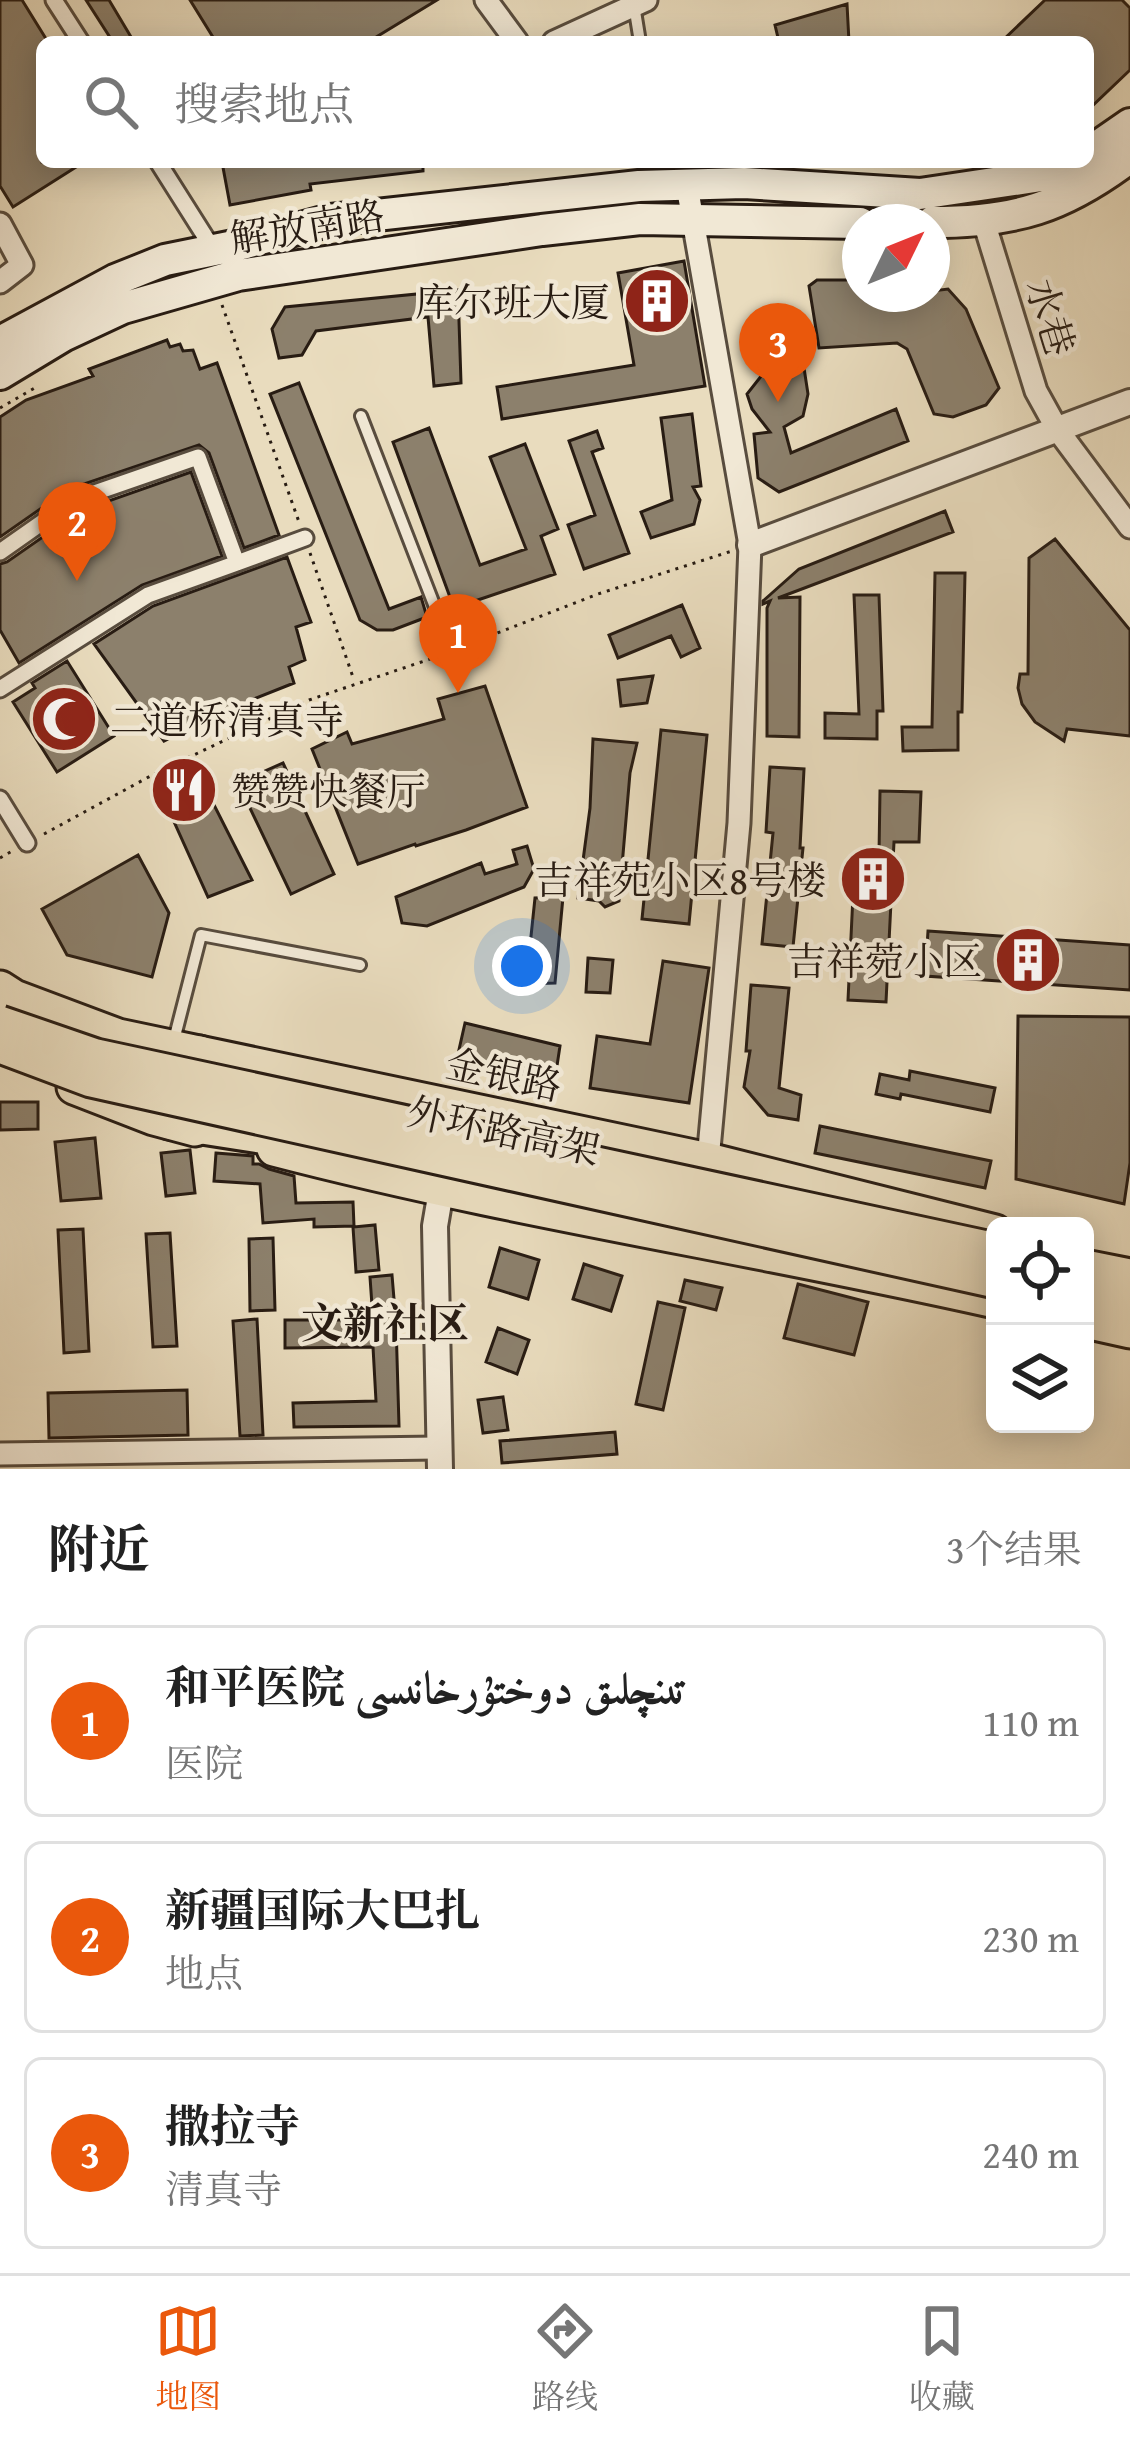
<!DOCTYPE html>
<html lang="zh">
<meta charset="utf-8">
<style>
:root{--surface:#fff;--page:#f6f6f6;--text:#222;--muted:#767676;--line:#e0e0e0;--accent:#ea580c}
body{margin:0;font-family:"Gentium Book Plus",Amiri,"Noto Serif SC",serif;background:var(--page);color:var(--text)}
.controls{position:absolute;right:36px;bottom:36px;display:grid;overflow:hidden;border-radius:18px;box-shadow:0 6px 30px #0003}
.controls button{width:108px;height:108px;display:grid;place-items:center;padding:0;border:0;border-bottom:3px solid var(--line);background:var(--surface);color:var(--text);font:60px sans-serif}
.compass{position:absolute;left:842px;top:204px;width:108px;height:108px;border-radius:50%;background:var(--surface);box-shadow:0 6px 30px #0003;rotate:47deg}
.you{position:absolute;left:522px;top:966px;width:42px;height:42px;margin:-30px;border:9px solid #fff;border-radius:50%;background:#1a73e8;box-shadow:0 0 0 18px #1a73e833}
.badge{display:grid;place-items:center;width:78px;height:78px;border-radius:50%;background:var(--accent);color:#fff;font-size:39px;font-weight:700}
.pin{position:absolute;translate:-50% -99px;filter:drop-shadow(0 3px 6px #0008)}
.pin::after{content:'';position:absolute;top:63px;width:42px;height:36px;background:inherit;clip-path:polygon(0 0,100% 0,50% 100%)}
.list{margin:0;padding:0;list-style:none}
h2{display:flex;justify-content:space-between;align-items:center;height:156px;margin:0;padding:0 48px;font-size:51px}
h2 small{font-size:39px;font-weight:400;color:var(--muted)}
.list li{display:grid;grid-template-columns:78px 1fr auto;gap:36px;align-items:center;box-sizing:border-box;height:192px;margin:0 24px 24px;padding:0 24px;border:3px solid var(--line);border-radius:18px}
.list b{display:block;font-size:45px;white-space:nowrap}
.list p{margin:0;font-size:39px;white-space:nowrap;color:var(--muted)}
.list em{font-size:39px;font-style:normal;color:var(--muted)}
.icon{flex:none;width:66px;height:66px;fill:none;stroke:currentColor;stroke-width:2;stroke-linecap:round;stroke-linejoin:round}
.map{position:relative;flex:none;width:1130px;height:1469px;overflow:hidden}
.search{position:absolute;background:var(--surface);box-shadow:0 6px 30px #0003;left:36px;right:36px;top:36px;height:132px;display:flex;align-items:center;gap:30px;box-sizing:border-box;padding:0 42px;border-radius:18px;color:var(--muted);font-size:45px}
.sheet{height:804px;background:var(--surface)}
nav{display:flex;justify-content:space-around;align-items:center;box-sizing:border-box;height:168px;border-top:3px solid var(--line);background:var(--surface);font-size:33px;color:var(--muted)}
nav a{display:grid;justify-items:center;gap:6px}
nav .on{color:var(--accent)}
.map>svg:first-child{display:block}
.building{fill:#8c806c;stroke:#281c13;stroke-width:3}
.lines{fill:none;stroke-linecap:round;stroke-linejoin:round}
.service-casing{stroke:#584c3e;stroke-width:16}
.pedestrian-casing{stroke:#584c3e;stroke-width:21}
.minor-casing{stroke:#584c3e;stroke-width:27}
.tertiary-casing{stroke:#584c3e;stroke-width:30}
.secondary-casing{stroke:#281c13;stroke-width:36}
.primary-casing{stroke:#281c13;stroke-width:39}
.trunk-casing{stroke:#281c13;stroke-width:39}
.path{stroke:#281c13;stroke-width:3;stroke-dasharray:3 6;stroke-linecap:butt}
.service{stroke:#f1e8d5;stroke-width:10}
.pedestrian{stroke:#f1e8d5;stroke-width:15}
.minor{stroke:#f1e8d5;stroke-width:21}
.tertiary{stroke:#f1e8d5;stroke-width:24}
.secondary{stroke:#f1e8d5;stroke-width:30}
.primary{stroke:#e9dcbe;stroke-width:33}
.trunk{stroke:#e9dcbe;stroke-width:33}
.trunk-bridge-casing{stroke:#281c13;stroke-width:39;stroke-linecap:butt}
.trunk-bridge{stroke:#e9dcbe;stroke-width:33}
.labels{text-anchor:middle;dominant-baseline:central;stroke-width:9;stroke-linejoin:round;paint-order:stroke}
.street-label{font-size:39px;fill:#281c13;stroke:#f1e8d5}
.poi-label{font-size:39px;fill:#281c13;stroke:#f1e8d5;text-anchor:end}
.neighbourhood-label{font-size:42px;font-weight:bold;fill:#281c13;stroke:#f1e8d5}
</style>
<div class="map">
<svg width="1130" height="1469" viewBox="0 0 1130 1469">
<rect width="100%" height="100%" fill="#e9dcbe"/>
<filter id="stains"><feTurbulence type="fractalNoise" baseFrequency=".00167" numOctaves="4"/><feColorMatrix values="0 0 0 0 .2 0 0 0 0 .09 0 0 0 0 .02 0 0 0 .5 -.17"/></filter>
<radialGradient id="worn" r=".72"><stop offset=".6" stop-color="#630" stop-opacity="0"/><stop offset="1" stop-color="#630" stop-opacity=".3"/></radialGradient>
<path class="building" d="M0 0H22L48 42H42V162H84L13 207 0 186Z
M86 0H109L134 42H113Z
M190 0H437L368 42H216Z
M1045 0H1122L1130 8V70L1088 110V42H1001Z
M847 4 849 42H779L775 25Z
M222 162H423V171L310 184 311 190 230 205Z
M684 261 705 386 502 419 497 387 634 365 618 273Z
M817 280H860V294H932V291L948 289 966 309 999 388 986 405 953 417 934 414 907 349 897 343 819 348 809 286Z
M458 290 461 383 434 386 428 317 316 331 302 355 279 358 272 329 285 307Z
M167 340 170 347 180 344 183 351 193 350 200 369 217 363 279 535 244 548 209 453 199 445 69 489 0 537V417L26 400 93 376 89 369Z
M804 368 808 394 803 416 784 427 791 453 896 409 908 441 779 492 758 478 754 434 770 432 752 409 747 394 762 375 778 369Z
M299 383 389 609 421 597 427 617 393 630H377L360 620 270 394Z
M692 414 701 486 693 487 700 500 694 524 651 538 641 512 672 500 661 418Z
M429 428 480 565 526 549 490 457 525 444 558 529 541 536 555 574 454 608 393 442Z
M597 431 603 448 592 452 629 553 584 569 568 525 595 515 569 441Z
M191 472 222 556 142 585 19 663 0 630V564L7 562 80 511Z
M945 511 953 532 778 598 800 597 799 737 767 736V608L770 601 763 604V601L799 569Z
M1055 539 1130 630V736L1067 729 1064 741 1035 722 1022 704 1018 688 1020 674H1028L1029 558Z
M287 557 311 622 296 627 305 660 289 667 294 683 221 712 164 741 94 644 153 606Z
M935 573H965L962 712H958V750L903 751 902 727H932Z
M854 595H879L883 711H877V739L825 738V713L859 714Z
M682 605 700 648 681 657 671 636 618 658 609 635Z
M67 661 114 736 57 772 13 702 35 688 32 683Z
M653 676 647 703 621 706 618 680Z
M485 686 527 807 466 830 416 846 415 844 358 864 312 749 347 732 352 744 444 719 438 699Z
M661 730 707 735 689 924 642 919Z
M593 739 637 743 630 773 619 901 605 907 599 901 578 898 590 808Z
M283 763 334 874 291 894 238 783Z
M770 767 804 769 800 848H803L793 947 762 944 773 833 766 832Z
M880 791 921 792 919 842H894L886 1002 848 1000 855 853 879 854Z
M211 799 252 880 208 897 171 815Z
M527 846 534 869 524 887 427 926 402 923 396 897 481 863 485 874 517 864 513 850Z
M138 855 169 913 152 977 67 955 42 909Z
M563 897 555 983 526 984 535 898Z
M928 931 1130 945V990L925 976Z
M588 958 613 960 610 993 586 992Z
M663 961 709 968 689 1103 590 1088 597 1036 650 1044Z
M751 985 789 988 779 1088 801 1095 798 1120 768 1115 744 1087 750 1051H746Z
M1018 1016 1130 1017V1163L1124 1204 1016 1179Z
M465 1023 560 1046 555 1079 456 1063Z
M910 1071 995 1088 990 1112 901 1094 900 1099 876 1094 880 1074 909 1080Z
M0 1102H38V1129L0 1130Z
M820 1126 991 1161 985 1188 815 1153Z
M95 1138 101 1198 61 1201 55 1142Z
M190 1150 195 1193 166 1196 161 1153Z
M216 1153 253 1156V1164H259L269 1169 294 1176 296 1203 353 1202 354 1226 314 1227V1219L263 1223 260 1184 214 1181Z
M375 1225 379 1270 356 1272 353 1227Z
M83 1229 89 1351 64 1353 58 1230Z
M170 1233 177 1346 153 1347 146 1234Z
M273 1238 275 1310 250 1311 249 1239Z
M500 1248 539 1260 528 1299 489 1287Z
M584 1264 622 1276 611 1311 573 1299Z
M392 1275 396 1323 399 1426 294 1427 293 1403 376 1401 373 1347 285 1348V1320H373L370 1277Z
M685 1280 722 1288 716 1310 680 1301Z
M798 1284 868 1302 854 1355 784 1338Z
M658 1302 685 1308 663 1410 636 1404Z
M257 1319 263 1435 240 1436 233 1321Z
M498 1328 529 1340 517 1374 486 1362Z
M187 1390 188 1435 49 1438 48 1393Z
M503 1397 508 1430 483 1433 478 1400Z
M615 1432 617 1454 502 1463 500 1441Z"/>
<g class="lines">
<defs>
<path id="service" d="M634 5 640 42
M361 416 452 651
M173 1044 201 935 360 965"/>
<path id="pedestrian" d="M54 0 81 42
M158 162 213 249
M0 552 74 500 198 457 237 563 148 595 0 689
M237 563 305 538
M0 799 27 843"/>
<path id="minor" d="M486 0 517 42
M554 42 646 0
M687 186 750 545 739 823 708 1160
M984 222 1036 391 1057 429 1130 527
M0 224 22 265 0 282
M0 1454 437 1448"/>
<path id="tertiary" d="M750 545 1130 402
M440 1469 435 1226 444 1173"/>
<path id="secondary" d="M1088 153 1130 124
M932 222C1015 222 1063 208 1130 157
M0 342 115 280 165 260 234 246 331 220 639 186 744 183 920 194 1041 176 1074 162
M0 374 63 336 123 308 238 275 542 230 640 219 860 223"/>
<path id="primary" d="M0 988 14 997 118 1036 708 1160 995 1232
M74 1087 154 1118 195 1129
M274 1149C512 1211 756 1247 995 1301
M1085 1321 1130 1331"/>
<path id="trunk" d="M199 1053 248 1072
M170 1122 311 1144
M1085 1267 1130 1276
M1085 1296 1130 1303"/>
</defs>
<use href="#service" class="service-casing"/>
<use href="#pedestrian" class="pedestrian-casing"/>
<use href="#minor" class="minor-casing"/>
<use href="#tertiary" class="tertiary-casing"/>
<use href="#secondary" class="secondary-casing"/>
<use href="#primary" class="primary-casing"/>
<use href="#trunk" class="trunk-casing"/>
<path class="path" d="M222 305 299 522
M0 408 38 386
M310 553 354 680
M464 646 598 594 732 551
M44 834 156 773 309 700 439 656
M0 858 14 850"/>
<use href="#service" class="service"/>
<use href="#pedestrian" class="pedestrian"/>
<use href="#minor" class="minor"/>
<use href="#tertiary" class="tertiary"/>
<use href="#secondary" class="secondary"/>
<use href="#primary" class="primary"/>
<use href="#trunk" class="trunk"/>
<defs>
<path id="trunk-bridge" d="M0 1023 96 1056 991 1249
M0 1046 91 1080 995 1281"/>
</defs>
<use href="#trunk-bridge" class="trunk-bridge-casing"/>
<use href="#trunk-bridge" class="trunk-bridge"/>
</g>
<defs>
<symbol id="building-disc" viewBox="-11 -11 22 22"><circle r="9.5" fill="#8f2418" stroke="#f1e8d5"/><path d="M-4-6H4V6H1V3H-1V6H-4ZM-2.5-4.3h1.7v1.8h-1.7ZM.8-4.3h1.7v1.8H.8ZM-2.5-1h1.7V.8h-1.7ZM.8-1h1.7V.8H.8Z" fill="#fff"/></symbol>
<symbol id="mosque-disc" viewBox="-11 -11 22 22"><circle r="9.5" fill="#8f2418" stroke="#f1e8d5"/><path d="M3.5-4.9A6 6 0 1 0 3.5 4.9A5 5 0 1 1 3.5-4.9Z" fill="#fff"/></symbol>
<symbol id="restaurant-disc" viewBox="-11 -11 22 22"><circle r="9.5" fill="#8f2418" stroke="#f1e8d5"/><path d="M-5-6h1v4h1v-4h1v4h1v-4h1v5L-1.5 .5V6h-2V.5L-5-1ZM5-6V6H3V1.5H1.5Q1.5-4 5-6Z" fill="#fff"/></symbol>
</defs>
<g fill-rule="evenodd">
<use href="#building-disc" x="619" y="263" width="76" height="76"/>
<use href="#mosque-disc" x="26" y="681" width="76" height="76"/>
<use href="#restaurant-disc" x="146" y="752" width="76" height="76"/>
<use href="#building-disc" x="835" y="841" width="76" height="76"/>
<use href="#building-disc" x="990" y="922" width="76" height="76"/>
</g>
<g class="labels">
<g class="street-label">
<text transform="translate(307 226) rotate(-9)">解放南路</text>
<text transform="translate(1051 317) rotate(73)">水巷</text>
<text transform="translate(504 1074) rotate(12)">金银路</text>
<text transform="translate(504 1130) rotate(12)">外环路高架</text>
</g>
<g class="poi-label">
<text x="610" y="301">库尔班大厦</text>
<text x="110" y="719" text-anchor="start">二道桥清真寺</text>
<text x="231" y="790" text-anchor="start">赞赞快餐厅</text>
<text x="826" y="879">吉祥苑小区8号楼</text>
<text x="982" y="960">吉祥菀小区</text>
</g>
<g class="neighbourhood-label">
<text x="385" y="1322">文新社区</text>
</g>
</g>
<rect width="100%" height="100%" filter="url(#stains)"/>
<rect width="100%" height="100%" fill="url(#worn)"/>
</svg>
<div class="controls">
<button><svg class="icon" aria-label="locate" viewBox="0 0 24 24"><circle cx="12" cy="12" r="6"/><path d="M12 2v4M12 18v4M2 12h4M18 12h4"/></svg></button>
<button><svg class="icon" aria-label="layers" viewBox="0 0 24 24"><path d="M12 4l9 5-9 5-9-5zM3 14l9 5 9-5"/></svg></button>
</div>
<svg class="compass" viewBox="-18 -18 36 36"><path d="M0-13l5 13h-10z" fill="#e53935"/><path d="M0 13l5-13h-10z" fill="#767676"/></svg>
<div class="you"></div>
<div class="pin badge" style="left:458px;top:693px">1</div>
<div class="pin badge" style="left:77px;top:581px">2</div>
<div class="pin badge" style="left:778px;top:402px">3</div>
<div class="search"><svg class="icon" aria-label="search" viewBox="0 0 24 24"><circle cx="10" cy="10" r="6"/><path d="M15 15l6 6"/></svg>搜索地点</div>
</div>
<section class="sheet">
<h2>附近<small>3个结果</small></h2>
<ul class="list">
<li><span class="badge">1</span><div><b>和平医院 تىنچلىق دوختۇرخانىسى</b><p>医院</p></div><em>110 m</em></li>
<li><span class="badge">2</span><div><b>新疆国际大巴扎</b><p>地点</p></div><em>230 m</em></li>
<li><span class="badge">3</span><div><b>撒拉寺</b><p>清真寺</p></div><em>240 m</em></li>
</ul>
</section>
<nav>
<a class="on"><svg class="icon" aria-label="map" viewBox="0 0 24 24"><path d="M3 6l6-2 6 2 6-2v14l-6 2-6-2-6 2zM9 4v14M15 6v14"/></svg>地图</a>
<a><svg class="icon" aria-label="directions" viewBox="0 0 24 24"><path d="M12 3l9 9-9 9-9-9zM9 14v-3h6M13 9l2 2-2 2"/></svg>路线</a>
<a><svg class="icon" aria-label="saved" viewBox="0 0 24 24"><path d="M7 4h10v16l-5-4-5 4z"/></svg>收藏</a>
</nav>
